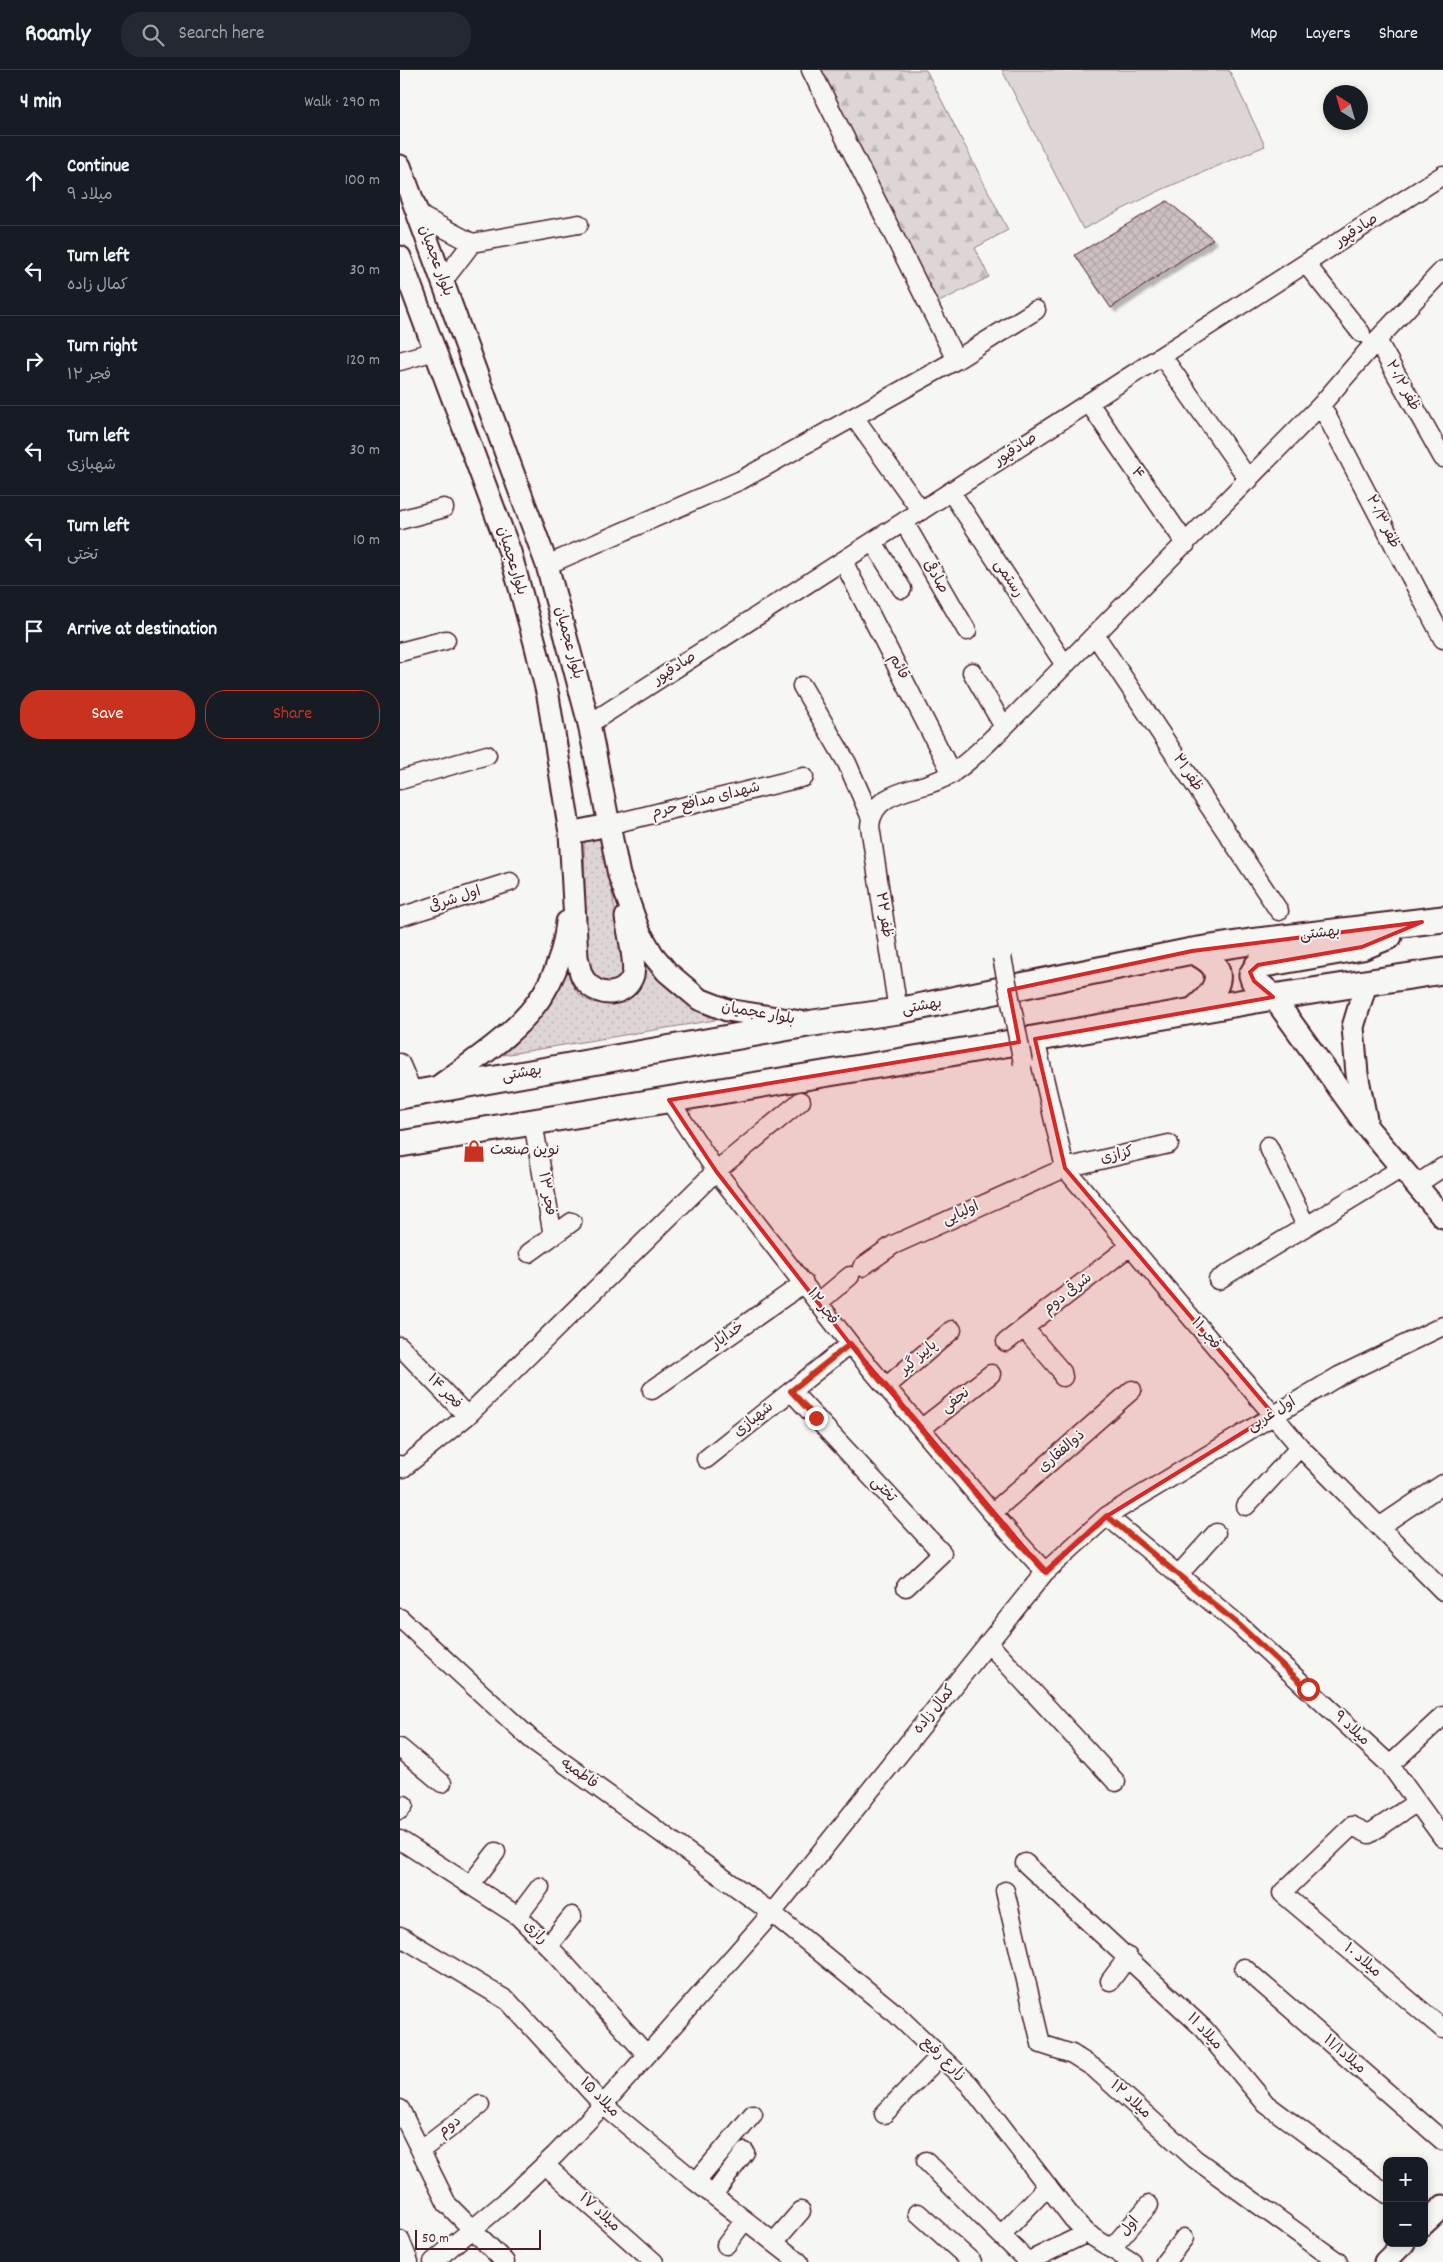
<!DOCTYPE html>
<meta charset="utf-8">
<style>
:root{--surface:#171b24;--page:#242831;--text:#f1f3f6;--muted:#9ea1a6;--line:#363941;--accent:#c8321e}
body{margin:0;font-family:Dekko,"Playpen Sans Arabic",sans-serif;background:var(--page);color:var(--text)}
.controls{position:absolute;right:15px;bottom:15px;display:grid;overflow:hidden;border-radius:10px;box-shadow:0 2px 8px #0003}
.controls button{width:45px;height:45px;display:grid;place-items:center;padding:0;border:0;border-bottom:1px solid var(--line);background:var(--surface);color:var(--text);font:25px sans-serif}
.compass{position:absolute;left:923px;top:15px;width:45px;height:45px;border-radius:50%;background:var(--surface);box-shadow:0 2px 8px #0003;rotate:323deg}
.scale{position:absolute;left:15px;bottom:12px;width:126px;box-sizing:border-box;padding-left:5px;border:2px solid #4a1f2b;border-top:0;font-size:14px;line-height:18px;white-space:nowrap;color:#4a1f2b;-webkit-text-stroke:4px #f6f6f2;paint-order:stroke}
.stop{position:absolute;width:15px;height:15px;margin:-11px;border:4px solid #c8321e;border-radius:50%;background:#fff}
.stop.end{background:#c8321e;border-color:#fff;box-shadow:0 1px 5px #0008}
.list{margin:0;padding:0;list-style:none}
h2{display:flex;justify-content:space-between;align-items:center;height:65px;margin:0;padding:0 20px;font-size:21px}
h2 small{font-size:16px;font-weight:400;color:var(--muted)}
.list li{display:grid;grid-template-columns:32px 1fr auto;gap:15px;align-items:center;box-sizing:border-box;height:90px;padding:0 20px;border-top:1px solid var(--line)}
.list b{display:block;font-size:19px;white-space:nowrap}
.list p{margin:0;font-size:16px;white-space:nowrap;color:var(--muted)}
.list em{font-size:16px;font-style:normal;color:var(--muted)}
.actions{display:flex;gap:10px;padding:15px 20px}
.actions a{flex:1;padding:11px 0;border:1px solid var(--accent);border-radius:20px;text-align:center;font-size:18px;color:var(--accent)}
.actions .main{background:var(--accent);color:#fff}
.icon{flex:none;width:28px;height:28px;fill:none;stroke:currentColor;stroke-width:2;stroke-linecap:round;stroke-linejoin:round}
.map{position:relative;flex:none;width:1043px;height:2192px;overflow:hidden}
header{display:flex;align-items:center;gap:30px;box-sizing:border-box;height:70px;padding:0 25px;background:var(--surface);border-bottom:1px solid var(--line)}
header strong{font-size:24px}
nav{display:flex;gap:28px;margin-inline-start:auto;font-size:18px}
.search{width:350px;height:45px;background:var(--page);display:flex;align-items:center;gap:12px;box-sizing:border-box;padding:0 18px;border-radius:20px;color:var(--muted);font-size:19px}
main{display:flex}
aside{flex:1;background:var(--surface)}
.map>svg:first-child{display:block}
.grass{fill:url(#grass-dots);stroke:#947a80}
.forest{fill:url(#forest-firs);stroke:#947a80}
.park{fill:#ddd6d5;stroke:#947a80}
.building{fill:url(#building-cross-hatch);stroke:#4a1f2b;filter:url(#shadow)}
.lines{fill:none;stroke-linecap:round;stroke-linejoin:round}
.minor-casing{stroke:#4a1f2b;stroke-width:21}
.major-casing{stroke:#4a1f2b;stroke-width:25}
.highway-casing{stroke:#4a1f2b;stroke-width:29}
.minor{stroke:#f6f6f2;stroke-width:18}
.major{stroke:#f6f6f2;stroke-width:21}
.highway{stroke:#f6f6f2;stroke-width:25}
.minor-bridge-casing{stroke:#4a1f2b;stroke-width:21;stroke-linecap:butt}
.minor-bridge{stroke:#f6f6f2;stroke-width:18}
.route{stroke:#c8321e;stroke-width:6}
.marked{fill:#d62828;fill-opacity:0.2;stroke:#d62828;stroke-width:4;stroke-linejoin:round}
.labels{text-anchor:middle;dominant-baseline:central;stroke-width:4;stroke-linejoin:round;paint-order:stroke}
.street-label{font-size:15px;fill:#4a1f2b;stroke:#f6f6f2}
.poi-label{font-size:15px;fill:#4a1f2b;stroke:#f6f6f2;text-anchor:start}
</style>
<header>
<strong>Roamly</strong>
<div class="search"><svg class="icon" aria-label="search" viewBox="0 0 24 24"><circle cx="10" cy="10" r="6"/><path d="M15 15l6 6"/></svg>Search here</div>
<nav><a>Map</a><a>Layers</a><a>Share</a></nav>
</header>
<main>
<aside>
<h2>4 min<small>Walk · 290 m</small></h2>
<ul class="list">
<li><svg class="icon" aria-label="ahead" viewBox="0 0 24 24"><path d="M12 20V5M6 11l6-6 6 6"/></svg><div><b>Continue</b><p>میلاد ۹</p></div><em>100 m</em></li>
<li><svg class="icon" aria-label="left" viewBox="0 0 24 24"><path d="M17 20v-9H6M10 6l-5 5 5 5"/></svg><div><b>Turn left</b><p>کمال زاده</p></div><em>30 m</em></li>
<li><svg class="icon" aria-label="right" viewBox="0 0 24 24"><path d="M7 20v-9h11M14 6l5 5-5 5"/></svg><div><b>Turn right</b><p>فجر ۱۲</p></div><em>120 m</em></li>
<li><svg class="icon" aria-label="left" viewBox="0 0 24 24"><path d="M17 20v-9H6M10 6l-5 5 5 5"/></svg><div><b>Turn left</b><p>شهبازی</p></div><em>30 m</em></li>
<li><svg class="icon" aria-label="left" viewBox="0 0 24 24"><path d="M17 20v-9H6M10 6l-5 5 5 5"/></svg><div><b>Turn left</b><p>تختی</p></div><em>10 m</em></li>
<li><svg class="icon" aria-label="arrive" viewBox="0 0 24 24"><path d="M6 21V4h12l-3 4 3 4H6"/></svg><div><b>Arrive at destination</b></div></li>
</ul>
<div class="actions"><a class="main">Save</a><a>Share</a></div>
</aside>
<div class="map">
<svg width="1043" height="2192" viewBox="0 0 1043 2192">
<defs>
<pattern id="grass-dots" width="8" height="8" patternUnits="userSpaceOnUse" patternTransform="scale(1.25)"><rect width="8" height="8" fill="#ddd6d5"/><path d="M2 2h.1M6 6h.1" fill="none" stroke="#bfb7b7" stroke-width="1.8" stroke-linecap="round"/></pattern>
<pattern id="forest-firs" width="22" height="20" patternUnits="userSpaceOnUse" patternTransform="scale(1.25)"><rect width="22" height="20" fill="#ddd6d5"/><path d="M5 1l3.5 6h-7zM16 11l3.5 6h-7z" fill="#bfb7b7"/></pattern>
<pattern id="building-cross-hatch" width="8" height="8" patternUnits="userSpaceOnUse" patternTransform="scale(1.25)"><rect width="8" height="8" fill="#ccc1c0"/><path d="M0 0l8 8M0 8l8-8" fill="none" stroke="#b1a5a5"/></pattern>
<filter id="shadow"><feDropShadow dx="4.5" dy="4.5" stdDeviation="1" flood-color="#0004"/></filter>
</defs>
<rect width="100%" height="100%" fill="#f6f6f2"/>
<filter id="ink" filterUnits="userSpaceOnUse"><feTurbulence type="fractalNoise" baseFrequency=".02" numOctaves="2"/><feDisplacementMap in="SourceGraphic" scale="10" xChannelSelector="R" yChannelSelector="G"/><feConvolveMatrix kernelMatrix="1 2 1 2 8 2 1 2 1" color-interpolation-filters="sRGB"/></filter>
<g filter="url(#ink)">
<path class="grass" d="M191 767H196L203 773 224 889C224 908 215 912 198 914L187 896 184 774Z
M242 892C264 920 285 932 315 950L103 985C133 959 154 932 167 895 169 907 172 919 182 927 199 940 233 933 242 911 244 905 243 898 242 892Z"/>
<path class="forest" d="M411 0H526L608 160 575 178 589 207 529 237Z"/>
<path class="park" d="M602 0H829L865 76 761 120 683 159Z"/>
<path class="building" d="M767 131 813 169 711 238 675 185Z"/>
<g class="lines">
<defs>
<path id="minor" d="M411 0 556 290
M19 145 72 173 43 211
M72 173 179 154
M906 194 961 263
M977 270 1043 388
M762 286 849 410
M0 291 35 281
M689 333 786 474
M921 335 1043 569
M454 347 521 441
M551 422 665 595
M0 450 44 438
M504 452 567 561
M473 472 502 519
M443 491 552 704
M147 495 341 410 556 290 636 240
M695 565 879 841
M0 582 46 570
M572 602 604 657
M402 616 447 693 471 748
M189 654 1043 105
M0 710 87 685
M208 755 404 707
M0 847 110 812
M498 941 470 756C473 717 524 722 549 705 569 693 587 673 604 657L921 335 977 270 1043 200
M635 969 665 1098 900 1377 1043 1521
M0 993 13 1023
M269 1030 316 1101 450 1274 592 1443 645 1502
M133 1052 153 1166
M868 1076 906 1156
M1016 1115 1043 1097
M129 1183 172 1152
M462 1197 493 1175 665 1098 769 1074
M818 1210 1002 1098
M419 1232 450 1206
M624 1258 662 1302 663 1307
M606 1272 730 1176
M0 1276 67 1346
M487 1316 552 1260
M252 1320 404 1213
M391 1321 542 1483 506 1517
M522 1358 591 1304
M306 1389 450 1274
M0 1395 3 1398 67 1346 316 1101 401 1031
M846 1436 900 1377
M592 1443 732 1320
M707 1446 839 1555 990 1695 1043 1768
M979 1457 1043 1414
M779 1504 816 1463
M0 1548 132 1670 372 1843 496 1944 569 2014 673 2149 687 2163 732 2192
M588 1573 716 1712
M0 1678 42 1713
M990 1695 1043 1646
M1017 1732 969 1764 952 1756 882 1823 1043 1959
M0 1740 4 1735
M0 1770 118 1846 154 1882 247 1985
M625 1793 804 1959 866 2034 987 2124
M70 1815 96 1782
M605 1821 641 1974 672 1984 694 1998 795 2089 938 2192
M118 1846 140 1817
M0 1866 108 1931 203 2035 296 2112 399 2192
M148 1876 172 1846
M844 1898 1043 2071
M710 1911 728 1887
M0 2039 47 2134 105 2192
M484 2044 540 1986
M21 2080 80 2035
M526 2091 628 2192
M145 2095 254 2192
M296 2112 353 2044
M313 2125 345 2082
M518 2143 572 2192
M601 2165 648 2116
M0 2170 9 2192
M374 2172 401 2141
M326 2175 345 2150
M711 2179 749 2135
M33 2192 105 2132 155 2085 203 2035 372 1843 645 1502 707 1446 939 1306 1043 1256
M627 2192 687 2163
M765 2192 784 2168"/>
<path id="major" d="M0 96 147 495 189 654 219 805 239 861 253 885 267 902 299 929 327 940 401 952
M0 187 110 482 135 573 148 626 170 763 177 887C179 895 180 906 186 912 200 928 226 927 233 905 236 892 228 862 226 847
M170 763 208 755
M966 914 953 957 957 1004 966 1049
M873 927 967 1057 1043 1147
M35 1019C100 971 158 940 167 852
M1024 2154 1043 2136
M985 2192 1004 2173"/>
<path id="highway" d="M792 881C831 897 820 920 793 941
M873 927 854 911 852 905 858 895 962 877 989 866
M0 1026 413 953 498 941 792 881 850 872 1043 849
M0 1074 599 975 873 927 1043 901"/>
</defs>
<use href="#minor" class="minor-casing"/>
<use href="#major" class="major-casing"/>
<use href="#highway" class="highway-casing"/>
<use href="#minor" class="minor"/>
<use href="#major" class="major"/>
<use href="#highway" class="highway"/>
<defs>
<path id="minor-bridge" d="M602 887 623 993"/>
</defs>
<use href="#minor-bridge" class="minor-bridge-casing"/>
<use href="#minor-bridge" class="minor-bridge"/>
</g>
</g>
<g class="lines" filter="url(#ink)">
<path class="route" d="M416 1348 391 1321 450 1274 592 1443 646 1502 707 1446 839 1555 908 1619"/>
</g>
<path class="marked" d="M1022 852 962 877 858 895 850 902 854 911 873 927 635 969 665 1098 873 1344 707 1446 645 1502 450 1274 316 1101 269 1030 619 972 609 920 792 881Z"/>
<defs>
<symbol id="shop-bare" viewBox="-9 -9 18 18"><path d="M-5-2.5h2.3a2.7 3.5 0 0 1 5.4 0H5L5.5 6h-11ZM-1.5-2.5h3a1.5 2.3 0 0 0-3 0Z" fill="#c8321e" stroke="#f6f6f2" stroke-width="2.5" paint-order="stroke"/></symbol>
</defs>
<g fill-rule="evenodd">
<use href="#shop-bare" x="58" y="1065" width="32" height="32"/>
</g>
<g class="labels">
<g class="street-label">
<text transform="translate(957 161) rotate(-33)">صادقپور</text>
<text transform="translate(35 191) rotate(70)">بلوار عجمیان</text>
<text transform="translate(1002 316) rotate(61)">ظفر ۲۰/۲</text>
<text transform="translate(616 380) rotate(-33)">صادقپور</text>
<text transform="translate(737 404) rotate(55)">۴</text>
<text transform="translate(982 452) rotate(63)">ظفر ۲۰/۳</text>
<text transform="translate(111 491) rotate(73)">بلوارعجمیان</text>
<text transform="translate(535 507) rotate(60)">صادقی</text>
<text transform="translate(608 509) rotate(57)">رستمی</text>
<text transform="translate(168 573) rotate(75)">بلوار عجمیان</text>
<text transform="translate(498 597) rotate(63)">قائم</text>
<text transform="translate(275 599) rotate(-33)">صادقپور</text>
<text transform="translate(787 703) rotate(56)">ظفر ۲۱</text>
<text transform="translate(306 731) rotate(-14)">شهدای مدافع حرم</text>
<text transform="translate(55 830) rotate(-18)">اول شرقی</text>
<text transform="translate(483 845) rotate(81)">ظفر ۲۲</text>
<text transform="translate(920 864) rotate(-6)">بهشتی</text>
<text transform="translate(522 937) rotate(-10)">بهشتی</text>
<text transform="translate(358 944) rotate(10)">بلوار عجمیان</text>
<text transform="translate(122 1004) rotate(-10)">بهشتی</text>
<text transform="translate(717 1086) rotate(-13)">کزازی</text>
<text transform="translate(146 1124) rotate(80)">فجر ۱۳</text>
<text transform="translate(561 1144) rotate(-24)">اولیایی</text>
<text transform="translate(668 1224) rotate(-38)">شرقی دوم</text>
<text transform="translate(422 1237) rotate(53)">فجر ۱۲</text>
<text transform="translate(805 1264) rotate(50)">فجر ۱۱</text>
<text transform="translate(328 1266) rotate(-35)">خدایار</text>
<text transform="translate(519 1288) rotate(-41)">پاییز گیر</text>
<text transform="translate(44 1322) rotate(46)">فجر ۱۴</text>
<text transform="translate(556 1331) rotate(-38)">نجفی</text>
<text transform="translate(872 1345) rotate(-31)">اول غربی</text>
<text transform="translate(354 1350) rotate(-39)">شهبازی</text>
<text transform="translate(662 1382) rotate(-41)">ذوالفقاری</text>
<text transform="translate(483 1420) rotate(47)">تختی</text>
<text transform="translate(535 1640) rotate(-51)">کمال زاده</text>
<text transform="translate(951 1659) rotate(43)">میلاد ۹</text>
<text transform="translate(179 1704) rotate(36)">فاطمیه</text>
<text transform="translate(135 1863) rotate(45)">رازی</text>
<text transform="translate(962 1891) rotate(40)">میلاد ۱۰</text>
<text transform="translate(804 1962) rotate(47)">میلاد ۱۱</text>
<text transform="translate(944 1985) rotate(41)">میلاد۱۱/۱</text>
<text transform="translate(543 1989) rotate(44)">زارع رفیع</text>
<text transform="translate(199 2028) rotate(45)">میلاد ۱۵</text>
<text transform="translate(730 2030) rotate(42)">میلاد ۱۲</text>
<text transform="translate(50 2057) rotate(-37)">دوم</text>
<text transform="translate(199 2143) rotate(42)">میلاد ۱۷</text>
<text transform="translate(730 2157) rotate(-50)">اول</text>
</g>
<g class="poi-label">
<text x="90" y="1081">نوین صنعت</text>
</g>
</g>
</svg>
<div class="controls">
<button>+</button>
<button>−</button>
</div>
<svg class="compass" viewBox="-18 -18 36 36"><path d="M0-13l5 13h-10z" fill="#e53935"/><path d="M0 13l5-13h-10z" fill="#9ea1a6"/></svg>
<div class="scale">50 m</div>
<div class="stop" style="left:908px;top:1619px"></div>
<div class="stop end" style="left:416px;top:1348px"></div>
</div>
</main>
